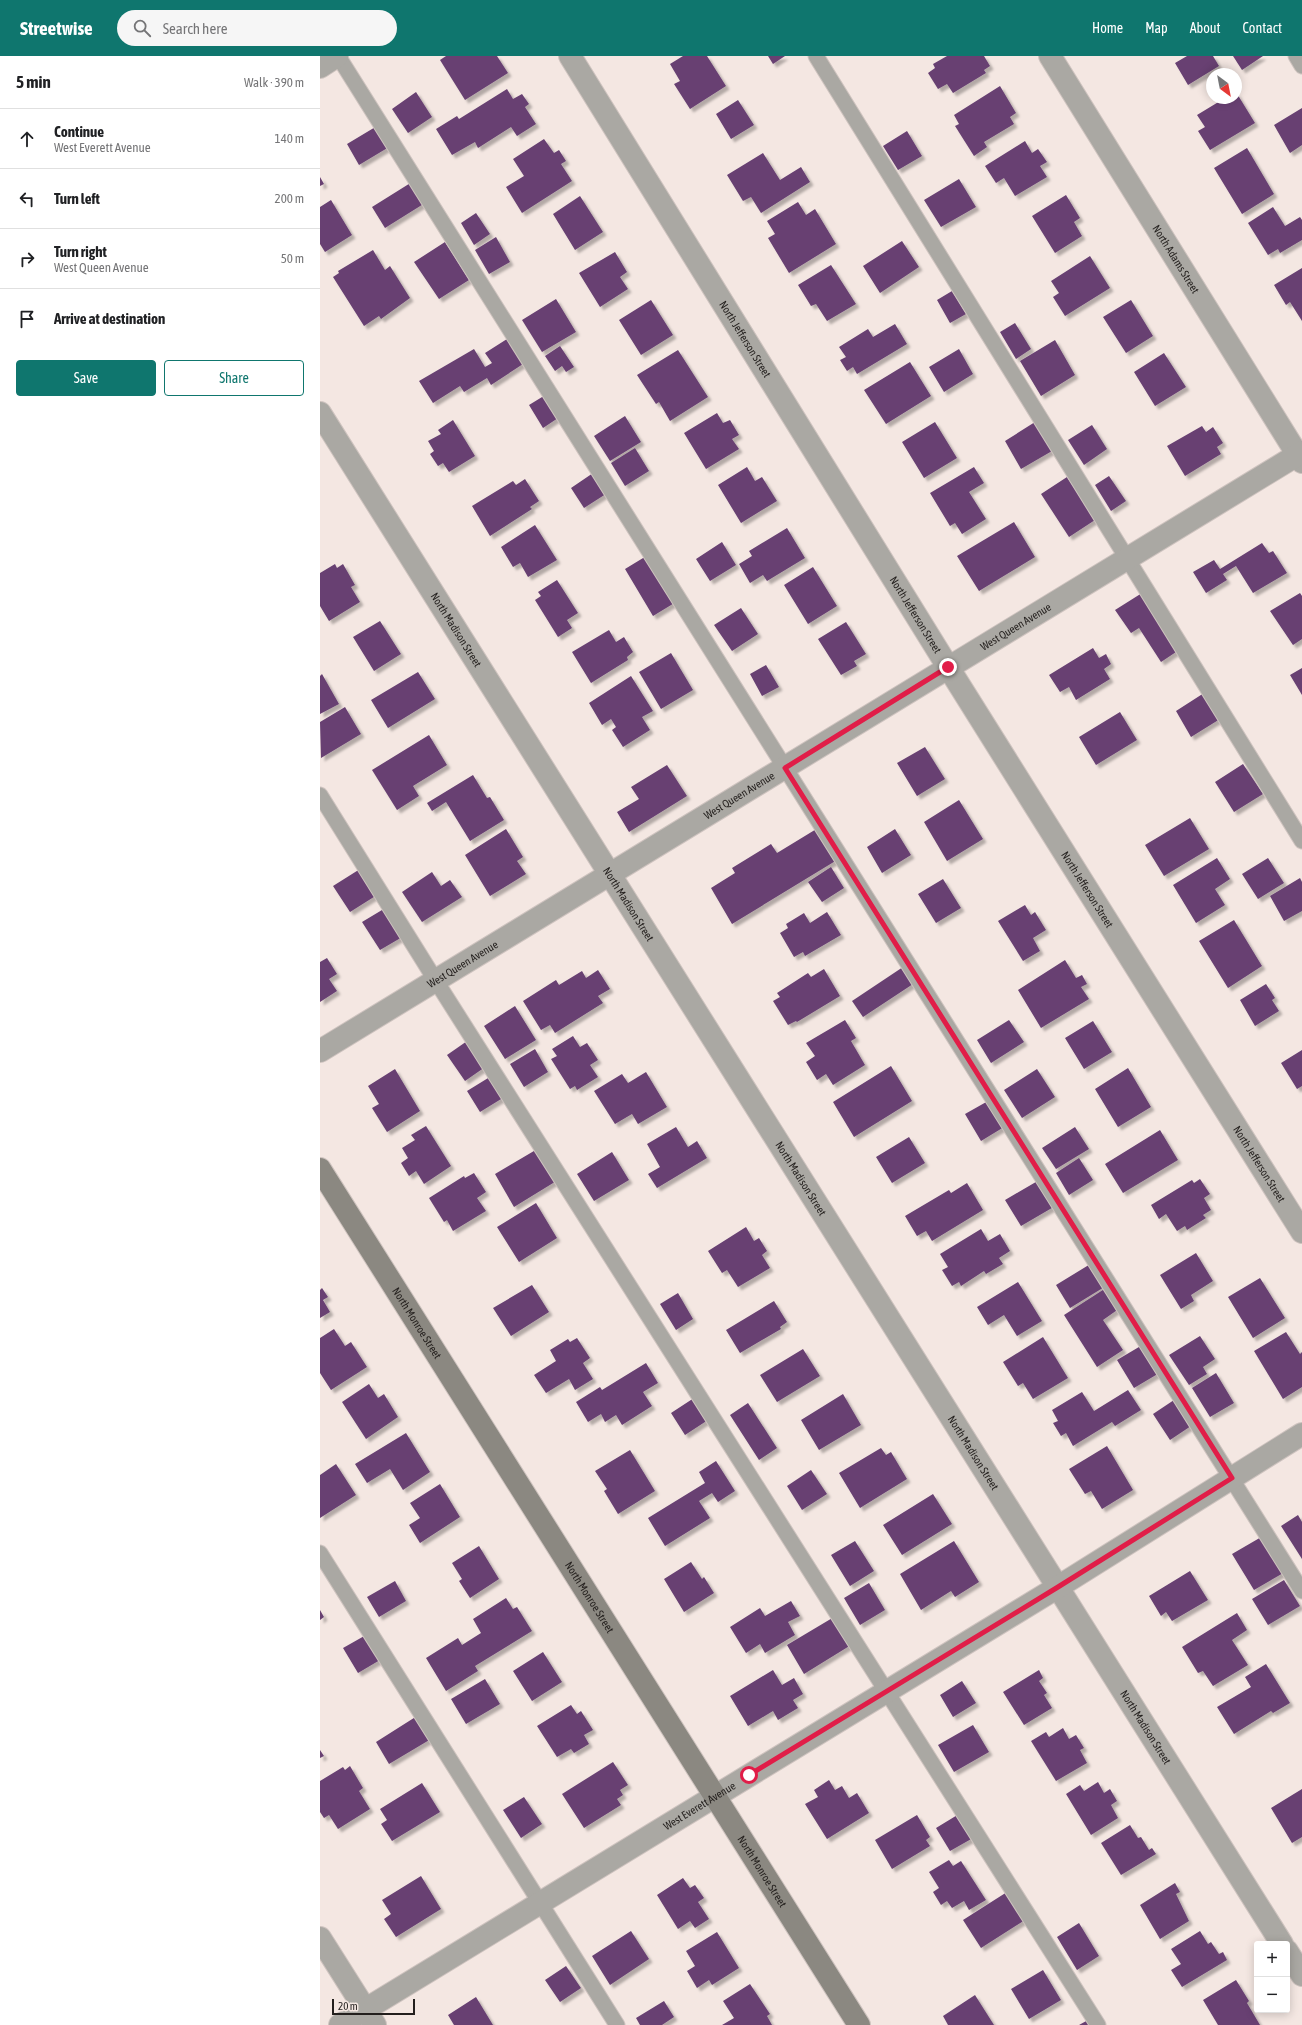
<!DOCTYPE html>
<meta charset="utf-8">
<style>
:root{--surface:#fff;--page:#f6f6f6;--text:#202124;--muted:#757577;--line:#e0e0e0;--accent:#0f766e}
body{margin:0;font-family:"Asap Condensed",sans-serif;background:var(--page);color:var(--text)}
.controls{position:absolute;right:12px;bottom:12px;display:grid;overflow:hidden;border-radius:4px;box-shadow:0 2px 10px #0003}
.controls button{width:36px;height:36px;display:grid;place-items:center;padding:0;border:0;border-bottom:1px solid var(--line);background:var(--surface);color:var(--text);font:20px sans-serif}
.compass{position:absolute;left:886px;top:12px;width:36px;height:36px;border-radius:50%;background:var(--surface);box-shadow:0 2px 10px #0003;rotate:148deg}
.scale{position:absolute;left:12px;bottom:10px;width:83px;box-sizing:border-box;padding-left:4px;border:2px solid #231f1d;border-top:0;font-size:11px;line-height:14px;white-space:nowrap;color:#231f1d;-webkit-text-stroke:3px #f4e7e2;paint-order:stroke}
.stop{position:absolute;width:12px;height:12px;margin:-9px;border:3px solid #e11d48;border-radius:50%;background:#fff}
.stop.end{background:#e11d48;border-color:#fff;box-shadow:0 1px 4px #0008}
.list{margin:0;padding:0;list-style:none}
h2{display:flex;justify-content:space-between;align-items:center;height:52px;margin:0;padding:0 16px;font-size:17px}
h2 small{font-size:13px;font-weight:400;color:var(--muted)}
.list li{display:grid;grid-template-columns:26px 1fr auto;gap:12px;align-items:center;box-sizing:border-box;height:60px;padding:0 16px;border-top:1px solid var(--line)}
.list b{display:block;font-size:15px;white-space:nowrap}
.list p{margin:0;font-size:13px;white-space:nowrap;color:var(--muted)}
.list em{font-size:13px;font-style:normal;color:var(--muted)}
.actions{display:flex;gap:8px;padding:12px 16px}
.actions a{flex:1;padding:9px 0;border:1px solid var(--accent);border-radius:4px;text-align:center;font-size:14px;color:var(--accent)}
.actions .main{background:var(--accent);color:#fff}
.icon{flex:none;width:22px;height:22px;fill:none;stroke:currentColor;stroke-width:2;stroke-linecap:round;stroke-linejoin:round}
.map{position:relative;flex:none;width:982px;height:1969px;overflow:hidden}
header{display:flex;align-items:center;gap:24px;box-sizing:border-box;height:56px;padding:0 20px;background:var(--accent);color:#fff}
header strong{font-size:19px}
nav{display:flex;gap:22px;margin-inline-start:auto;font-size:14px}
.search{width:280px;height:36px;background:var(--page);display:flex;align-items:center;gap:10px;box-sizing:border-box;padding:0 14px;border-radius:22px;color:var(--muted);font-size:15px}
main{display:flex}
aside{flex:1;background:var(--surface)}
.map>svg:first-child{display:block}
.building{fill:#674072;filter:url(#shadow)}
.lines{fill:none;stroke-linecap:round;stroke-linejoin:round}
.lane-casing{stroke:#cec3bf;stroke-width:17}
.street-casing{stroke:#cec3bf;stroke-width:24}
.secondary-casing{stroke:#cec3bf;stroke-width:24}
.lane{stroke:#aaa8a3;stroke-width:15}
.street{stroke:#aaa8a3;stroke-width:22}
.secondary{stroke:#8b8881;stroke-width:22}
.route{stroke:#e11d48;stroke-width:5}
.labels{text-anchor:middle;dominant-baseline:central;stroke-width:4;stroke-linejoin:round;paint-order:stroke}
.street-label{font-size:11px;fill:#231f1d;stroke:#f4e7e2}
</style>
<header>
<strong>Streetwise</strong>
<div class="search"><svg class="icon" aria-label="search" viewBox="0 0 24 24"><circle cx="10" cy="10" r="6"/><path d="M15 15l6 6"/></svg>Search here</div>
<nav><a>Home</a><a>Map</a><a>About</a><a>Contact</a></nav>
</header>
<main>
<aside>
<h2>5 min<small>Walk · 390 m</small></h2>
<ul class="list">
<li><svg class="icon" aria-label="ahead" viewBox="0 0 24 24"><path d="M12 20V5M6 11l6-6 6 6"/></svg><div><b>Continue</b><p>West Everett Avenue</p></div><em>140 m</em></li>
<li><svg class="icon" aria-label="left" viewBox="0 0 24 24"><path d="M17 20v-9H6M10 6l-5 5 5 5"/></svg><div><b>Turn left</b></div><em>200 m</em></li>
<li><svg class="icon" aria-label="right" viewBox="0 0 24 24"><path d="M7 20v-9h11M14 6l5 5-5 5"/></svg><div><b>Turn right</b><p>West Queen Avenue</p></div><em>50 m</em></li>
<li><svg class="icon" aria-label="arrive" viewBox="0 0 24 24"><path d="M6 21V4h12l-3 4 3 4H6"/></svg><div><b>Arrive at destination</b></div></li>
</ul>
<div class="actions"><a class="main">Save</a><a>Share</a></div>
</aside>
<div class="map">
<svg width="982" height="1969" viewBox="0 0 982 1969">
<defs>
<filter id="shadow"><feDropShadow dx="3.5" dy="3.5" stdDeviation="1" flood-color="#0004"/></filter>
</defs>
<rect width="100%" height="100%" fill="#f4e7e2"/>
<path class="building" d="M126 0H177L188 17 145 44 120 4Z
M363 0H387L406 30 370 53 354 28 360 25 350 8Z
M448 0H465L453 8Z
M627 0H664L670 10 664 14 666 17 633 37 627 28 618 33 608 17 615 12 613 8Z
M867 0H893L899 10 868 29 855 7Z
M913 0H943L922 14Z
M680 30 696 57 690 61 694 68 664 86 667 91 654 100 635 70 639 68 634 59Z
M187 33 193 43 202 38 209 48 205 51 216 68 197 80 191 71 158 92 155 86 132 99 116 73 137 60 139 63Z
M96 36 112 61 88 77 72 53Z
M916 36 935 67 890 94 878 75 885 71 877 59 905 42H916Z
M418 44 434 69 411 83 396 58Z
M982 52V89L970 97 954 69Z
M57 70 69 91 39 109 27 88Z
M587 75 602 100 578 114 563 90Z
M224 83 234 97 239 94 246 105 241 108 252 125 202 157 186 131 204 120 193 103Z
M705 85 712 97 718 93 727 106 720 110 727 121 695 140 684 122 676 127 665 110Z
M927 92 954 138 922 158 894 112Z
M443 97 460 124 481 111 490 126 441 157 431 141 423 145 407 119Z
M0 121 4 128 0 130Z
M639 123 656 151 621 171 604 144Z
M92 126 105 147 65 172 52 151Z
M746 139 760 162 754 166 762 180 735 197 712 160Z
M260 140 283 176 255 194 233 158Z
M11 144 32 179 5 196 0 188V151Z
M478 146 486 159 495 153 516 188 469 217 448 182 455 178 447 165Z
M953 151 965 170 980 161 982 164V184L960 197 958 193 948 199 928 167Z
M156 157 170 178 154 189 141 167Z
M176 181 190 206 169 218 155 194Z
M582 185 599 211 560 237 543 210Z
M125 186 149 224 119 243 94 206Z
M53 194 65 214 70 210 90 242 61 263 59 260 44 270 13 221 19 217 18 215Z
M295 196 307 216 300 221 308 233 280 251 259 217Z
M770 200 790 232 745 260 733 241 739 237 731 225Z
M511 209 536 248 507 265 496 248 491 250 478 229Z
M982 212V265L970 246 966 249 954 229Z
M632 235 646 258 630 267 617 244Z
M236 243 256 276 222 296 202 264Z
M331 244 353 279 321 299 299 264Z
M811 244 833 280 806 297 783 261Z
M695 267 711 293 696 303 680 276Z
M575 268 587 288 537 318 533 311 527 315 520 304 526 301 519 291 548 273 553 281Z
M187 283 203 308 171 329 167 322 144 336 140 330 113 347 99 325 154 293 165 311 172 307 165 297Z
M735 284 755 319 721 340 700 305Z
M240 290 254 311 246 316 242 310 235 315 225 300Z
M639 293 653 318 624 336 609 311Z
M358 294 388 341 350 365 339 346 336 348 317 319Z
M844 297 866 331 835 350 814 316Z
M590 306 611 340 566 368 544 334Z
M227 338 241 360 223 372 209 349Z
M397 357 403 367 410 364 419 379 412 383 419 393 386 413 364 377Z
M305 360 321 386 290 405 274 380Z
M133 364 155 400 129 416 123 407 118 410 110 398 114 395 108 385 121 378 118 374Z
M615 366 637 402 604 422 582 386Z
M715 366 732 395 701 413 685 385Z
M772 369 787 393 764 409 748 384Z
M882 370 886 376 893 371 903 387 897 391 901 398 865 420 847 390Z
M315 392 329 415 305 430 291 407Z
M427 411 435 425 442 421 457 445 421 467 398 429Z
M654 411 664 427 649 436 666 463 642 478 635 467 630 470 610 437Z
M276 415 289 436 264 452 251 432Z
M789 420 806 445 791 455 775 429Z
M747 421 775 464 749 481 721 438Z
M205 423 219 445 210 451 212 453 170 480 152 450 193 425 196 429Z
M694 466 715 501 659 535 637 500Z
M215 469 237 504 208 521 200 507 193 511 181 491Z
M467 472 485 502 447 525 443 519 430 527 419 508 432 500 429 495Z
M402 486 416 509 390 525 376 503Z
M942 487 949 497 953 495 967 517 933 537 916 510 903 518 907 524 886 537 873 516 894 504 900 513Z
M328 499 356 546 333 560 305 513Z
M15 508 17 512 23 508 35 529 31 531 40 546 9 565 0 550V517Z
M493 511 517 550 488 568 464 529Z
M237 524 258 557 247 564 252 572 238 581 215 544 221 540 218 536Z
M822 537 859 594 841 606 819 572 811 577 795 554Z
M980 537 982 540V583L973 589 950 555Z
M421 552 438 578 412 595 394 569Z
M60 565 81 598 54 615 33 581Z
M526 566 546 598 534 605 537 610 521 619 498 583Z
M289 574 296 586 304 581 313 596 307 601 308 604 271 627 252 596Z
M773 592 779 602 786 598 791 608 784 613 790 623 756 644 749 631 740 636 729 619Z
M351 597 373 634 341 653 319 616Z
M446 609 459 631 442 640 430 618Z
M982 612V639L970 619Z
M98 616 115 643 68 672 51 644Z
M2 618 19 648 0 658V620Z
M311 620 333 655 322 661 330 674 303 691 292 674 296 671 291 663 282 669 269 647Z
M884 637 900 663 871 681 856 655Z
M25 651 41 678 1 702 0 666Z
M800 656 817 684 776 709 759 681Z
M109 679 127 709 93 730 99 740 77 754 52 714Z
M605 691 625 723 597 740 577 707Z
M923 708 943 738 914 756 895 726Z
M347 709 367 740 309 776 297 756 319 743 311 731Z
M153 719 167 742 170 741 184 764 150 785 126 746 112 755 107 747Z
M639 744 663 783 627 805 604 766Z
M870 762 889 793 844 820 825 789Z
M498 772 517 804 412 868 391 832 415 817 412 812 451 788 457 797Z
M186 773 203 801 197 805 206 818 170 840 145 799Z
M575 773 591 799 562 817 547 791Z
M897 802 910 823 895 833 905 849 876 867 853 829Z
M948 802 964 827 938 843 922 818Z
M511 811 524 832 502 846 488 826Z
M40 813 57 839 30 856 13 830Z
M112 816 121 830 130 824 142 841 102 866 82 836Z
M980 822 982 826V855L964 865 950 840Z
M623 823 641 852 616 867 598 838Z
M705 849 711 859 715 856 726 874 713 882 720 895 703 905 678 865Z
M67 851 84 880 60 894 42 866Z
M507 856 521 879 485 900 483 896 474 901 460 877 468 872 466 868 484 857 490 867Z
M914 864 942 910 908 932 879 885Z
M7 902 17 918 9 923 17 935 0 946V906Z
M745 904 756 922 762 919 767 928 761 931 769 943 721 972 698 934Z
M583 911 593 928 543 961 532 945Z
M504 913 520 940 477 966 476 965 468 969 453 945 460 941 457 937 488 917 491 921Z
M278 914 290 933 278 940 283 947 235 977 230 969 221 974 203 945 236 924 239 929 262 915 266 922Z
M946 928 955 942 952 944 959 955 935 970 920 944Z
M195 950 216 984 185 1003 164 970Z
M525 964 536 982 531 985 545 1009 513 1029 506 1018 497 1024 486 1006 495 1000 486 987Z
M689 964 704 986 671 1007 657 984Z
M773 965 792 996 764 1013 745 982Z
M253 980 260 991 267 987 278 1004 270 1009 278 1021 257 1034 255 1030 250 1033 231 1003 237 1000 232 993Z
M150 983 168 1009 145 1025 127 999Z
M215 993 228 1016 204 1031 190 1008Z
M982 994V1030L977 1033 961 1007Z
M571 1010 592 1045 534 1081 513 1046Z
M808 1012 831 1051 798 1071 775 1033Z
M75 1013 100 1055 67 1076 52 1052 59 1048 48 1030Z
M717 1013 735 1041 702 1062 684 1034Z
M326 1016 347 1051 318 1068 312 1058 295 1068 274 1035 302 1018 308 1027Z
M173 1019 186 1040 160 1056 147 1035Z
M668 1045 684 1071 661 1085 645 1058Z
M106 1070 131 1110 104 1128 96 1115 89 1120 81 1107 88 1102 82 1092 95 1084 91 1079Z
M356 1071 368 1091 377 1085 387 1102 337 1132 328 1118 340 1111 327 1088Z
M755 1071 769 1093 736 1113 722 1092Z
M840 1074 858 1104 803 1137 785 1108Z
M589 1081 605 1107 572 1127 556 1101Z
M219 1092 238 1124 194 1151 175 1118Z
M292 1096 309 1124 274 1145 257 1118Z
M759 1102 773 1124 749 1139 736 1117Z
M154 1117 166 1136 157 1142 166 1155 133 1175 127 1164 124 1166 109 1142 144 1120 145 1122Z
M721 1123 737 1149 701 1170 685 1144Z
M880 1123 890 1138 884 1142 891 1154 883 1159 886 1162 867 1174 865 1170 857 1175 846 1158 839 1163 831 1149 872 1124 874 1127Z
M647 1127 663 1154 612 1185 606 1175 597 1180 585 1160 629 1134 631 1137Z
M216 1147 237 1182 199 1206 177 1171Z
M426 1171 434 1185 439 1182 447 1195 442 1199 450 1212 418 1231 407 1214 402 1217 388 1195Z
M661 1173 668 1185 680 1178 690 1195 679 1202 683 1208 666 1218 664 1215 641 1230 639 1226 632 1230 622 1214 628 1211 620 1198Z
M876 1197 893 1225 871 1239 874 1245 861 1253 840 1219Z
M772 1207 786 1230 750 1252 736 1229Z
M940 1222 965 1262 933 1282 908 1241Z
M698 1226 722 1265 697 1280 684 1259 668 1269 657 1251Z
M212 1229 229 1256 191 1280 173 1252Z
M2 1232 8 1241 3 1244 10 1256 0 1262V1234Z
M786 1232 800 1252 783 1264 803 1294 777 1311 744 1259Z
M358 1237 373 1263 356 1274 340 1248Z
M454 1245 467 1266 460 1271 461 1273 420 1297 406 1274Z
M14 1273 25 1290 31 1286 47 1311 11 1334 0 1317V1282Z
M966 1276 980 1298 982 1296V1331L963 1343 934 1295Z
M880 1280 895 1303 883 1311 887 1318 869 1329 849 1299Z
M723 1281 748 1322 713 1343 703 1327 698 1330 683 1306Z
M257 1282 270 1302 263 1307 273 1323 255 1334 249 1323 226 1337 214 1319 236 1305 230 1294 248 1283 250 1286Z
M824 1288 841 1316 814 1332 797 1304Z
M483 1293 500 1320 457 1346 440 1319Z
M326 1307 338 1327 323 1336 332 1350 302 1369 296 1359 285 1366 281 1358 268 1366 256 1346 280 1331 282 1334Z
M896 1317 914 1347 890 1361 872 1332Z
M49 1328 58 1342 64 1338 78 1361 46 1383 22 1346Z
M808 1334 821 1354 795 1370 792 1366 753 1390 746 1377 741 1380 733 1367 738 1365 732 1354 762 1336 774 1355Z
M523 1338 541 1369 499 1394 481 1364Z
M377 1340 391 1362 365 1379 351 1357Z
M857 1342 874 1368 850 1384 833 1358Z
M428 1347 457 1392 439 1404 410 1359Z
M86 1377 110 1416 83 1434 70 1413 47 1427 35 1408Z
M787 1390 813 1434 782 1453 771 1435 765 1438 749 1413Z
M561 1392 566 1399 571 1396 587 1423 540 1452 519 1417Z
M310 1394 335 1435 298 1458 284 1435 287 1433 275 1415Z
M396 1405 415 1435 398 1446 392 1437 379 1445 390 1462 345 1490 328 1462 385 1427 379 1416Z
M16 1408 36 1439 0 1462V1419Z
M491 1414 507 1438 482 1454 467 1430Z
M120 1428 140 1461 100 1487 89 1469 100 1462 90 1447Z
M613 1438 632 1468 582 1499 563 1469Z
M978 1459 982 1466V1503L961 1470Z
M943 1480 965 1516 934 1534 912 1498Z
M535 1485 554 1515 530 1530 511 1499Z
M634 1485 659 1526 635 1541 631 1535 601 1554 580 1518Z
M159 1490 179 1523 150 1542 139 1525 142 1523 132 1507Z
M371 1506 382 1523 384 1521 394 1537 364 1556 344 1523Z
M870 1515 888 1544 852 1565 846 1556 841 1560 829 1540Z
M964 1524 980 1550 948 1569 932 1543Z
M75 1525 86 1545 59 1561 47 1541Z
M549 1527 565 1554 540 1569 524 1542Z
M186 1542 193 1553 197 1551 212 1575 155 1610 158 1615 126 1635 106 1602 138 1582 142 1589 161 1577 153 1563Z
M471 1545 480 1560 468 1566 475 1579 445 1597 440 1588 426 1597 410 1571 440 1552 445 1560Z
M0 1554 4 1561 0 1564Z
M917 1557 927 1574 912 1584 928 1609 893 1630 883 1615 878 1617 862 1591Z
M514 1561 531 1589 484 1618 467 1589Z
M46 1579 60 1604 38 1617 23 1592Z
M223 1596 242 1626 212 1645 193 1615Z
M946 1608 970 1647 953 1657 951 1655 914 1678 897 1651 931 1631 925 1621Z
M453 1614 462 1629 474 1622 483 1638 473 1644 478 1652 458 1664 453 1655 428 1670 410 1640Z
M719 1614 723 1622 719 1625 727 1637 724 1639 732 1652 704 1669 683 1636Z
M165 1623 180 1648 146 1668 131 1643Z
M642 1625 656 1647 633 1661 620 1639Z
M251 1649 257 1658 261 1655 273 1674 264 1679 269 1688 254 1697 251 1693 237 1701 217 1670Z
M97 1660 111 1683 69 1708 56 1686Z
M653 1669 669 1696 634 1716 618 1689Z
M743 1672 749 1683 756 1679 764 1692 760 1694 767 1707 736 1725 711 1685 726 1676 729 1681Z
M0 1694 4 1700 0 1702Z
M293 1706 308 1729 300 1734 303 1739 297 1743 301 1749 264 1772 242 1738Z
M30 1710 43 1732 39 1735 50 1753 18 1773 9 1759 4 1762 0 1756V1725L23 1711 25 1714Z
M509 1724 515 1734 522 1730 529 1742 537 1737 549 1757 507 1783 485 1748 498 1741 494 1734Z
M778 1726 784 1737 790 1733 797 1745 791 1749 798 1762 771 1779 746 1738 760 1729 764 1735Z
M102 1727 120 1756 72 1785 61 1768 67 1764 60 1753Z
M982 1733V1781L972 1787 951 1752Z
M204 1741 222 1768 201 1782 183 1754Z
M639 1758 653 1782 630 1795 616 1772Z
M597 1759 610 1781 606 1784 610 1790 572 1813 555 1784Z
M810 1769 818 1782 821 1781 829 1794 832 1792 836 1798 801 1819 781 1787Z
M629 1804 633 1810 641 1805 666 1844 649 1854 644 1845 632 1852 627 1845 621 1849 613 1836 619 1832 609 1816Z
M101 1820 121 1853 76 1881 64 1863 71 1858 62 1844Z
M363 1822 370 1832 375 1829 384 1842 378 1846 389 1863 375 1872 370 1865 358 1873 337 1839Z
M855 1827 860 1836 856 1838 869 1865 840 1883 820 1849Z
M687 1836 705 1864 661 1892 643 1864Z
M759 1867 779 1900 757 1914 737 1881Z
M311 1875 329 1903 290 1929 272 1900Z
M880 1875 888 1888 891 1886 899 1898 903 1896 907 1904 862 1931 851 1914 861 1908 851 1893Z
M397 1876 419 1912 392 1929 389 1924 377 1932 367 1915 375 1910 366 1895Z
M246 1910 261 1932 240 1946 225 1924Z
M723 1914 741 1944 709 1963 691 1933Z
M916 1924 929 1945 927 1947 940 1969H898L883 1944Z
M430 1928 450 1958 447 1960 452 1969H402L414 1962 403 1945Z
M655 1939 674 1969H628L623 1960Z
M156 1941 173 1969H134L128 1959Z
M344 1945 354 1961 342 1969H320L316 1962Z
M768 1964 771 1969H759Z"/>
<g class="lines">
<defs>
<path id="lane" d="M18 0 982 1535
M496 0 982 785
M976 0 982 10
M0 739 116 925 778 1969
M0 1497 297 1969"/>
<g id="street">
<path id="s1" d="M250 0 628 611 982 1176"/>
<path id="s2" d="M730 0 982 406"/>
<path d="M0 11 17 0"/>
<path id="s3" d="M0 357 962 1888"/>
<path id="s4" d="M0 995 982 396"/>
<path d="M0 1882 55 1969"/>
<path d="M967 1895 982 1919"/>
<path id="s5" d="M20 1969 738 1531 982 1378"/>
</g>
<g id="secondary">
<path id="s6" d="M0 1113 539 1969"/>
</g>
</defs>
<use href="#lane" class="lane-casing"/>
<use href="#street" class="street-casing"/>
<use href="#secondary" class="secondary-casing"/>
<use href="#lane" class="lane"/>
<use href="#street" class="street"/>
<use href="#secondary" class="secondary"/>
</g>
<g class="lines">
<path class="route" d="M429 1719 738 1531 912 1422 465 712 628 611"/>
</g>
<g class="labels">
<g class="street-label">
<text stroke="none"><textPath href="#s2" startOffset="239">North Adams Street</textPath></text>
<text stroke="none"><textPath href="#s1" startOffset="333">North Jefferson Street</textPath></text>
<text stroke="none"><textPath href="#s1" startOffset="657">North Jefferson Street</textPath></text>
<text stroke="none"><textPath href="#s4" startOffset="815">West Queen Avenue</textPath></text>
<text stroke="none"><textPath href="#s3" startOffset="256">North Madison Street</textPath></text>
<text stroke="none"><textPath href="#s4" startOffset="491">West Queen Avenue</textPath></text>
<text stroke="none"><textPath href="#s1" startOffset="981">North Jefferson Street</textPath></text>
<text stroke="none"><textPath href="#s3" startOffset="580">North Madison Street</textPath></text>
<text stroke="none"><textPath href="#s4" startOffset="167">West Queen Avenue</textPath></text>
<text stroke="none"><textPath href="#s1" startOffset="1305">North Jefferson Street</textPath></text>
<text stroke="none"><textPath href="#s3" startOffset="904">North Madison Street</textPath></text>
<text stroke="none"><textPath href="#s6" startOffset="182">North Monroe Street</textPath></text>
<text stroke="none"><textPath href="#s3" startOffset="1228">North Madison Street</textPath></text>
<text stroke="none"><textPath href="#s6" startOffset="506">North Monroe Street</textPath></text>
<text stroke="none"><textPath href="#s3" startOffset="1552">North Madison Street</textPath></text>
<text stroke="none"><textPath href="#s5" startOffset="421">West Everett Avenue</textPath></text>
<text stroke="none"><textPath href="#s6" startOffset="830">North Monroe Street</textPath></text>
</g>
</g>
</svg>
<div class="controls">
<button>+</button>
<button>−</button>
</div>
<svg class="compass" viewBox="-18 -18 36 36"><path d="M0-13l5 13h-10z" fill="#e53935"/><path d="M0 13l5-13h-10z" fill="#757577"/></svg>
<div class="scale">20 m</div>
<div class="stop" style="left:429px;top:1719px"></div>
<div class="stop end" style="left:628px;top:611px"></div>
</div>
</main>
